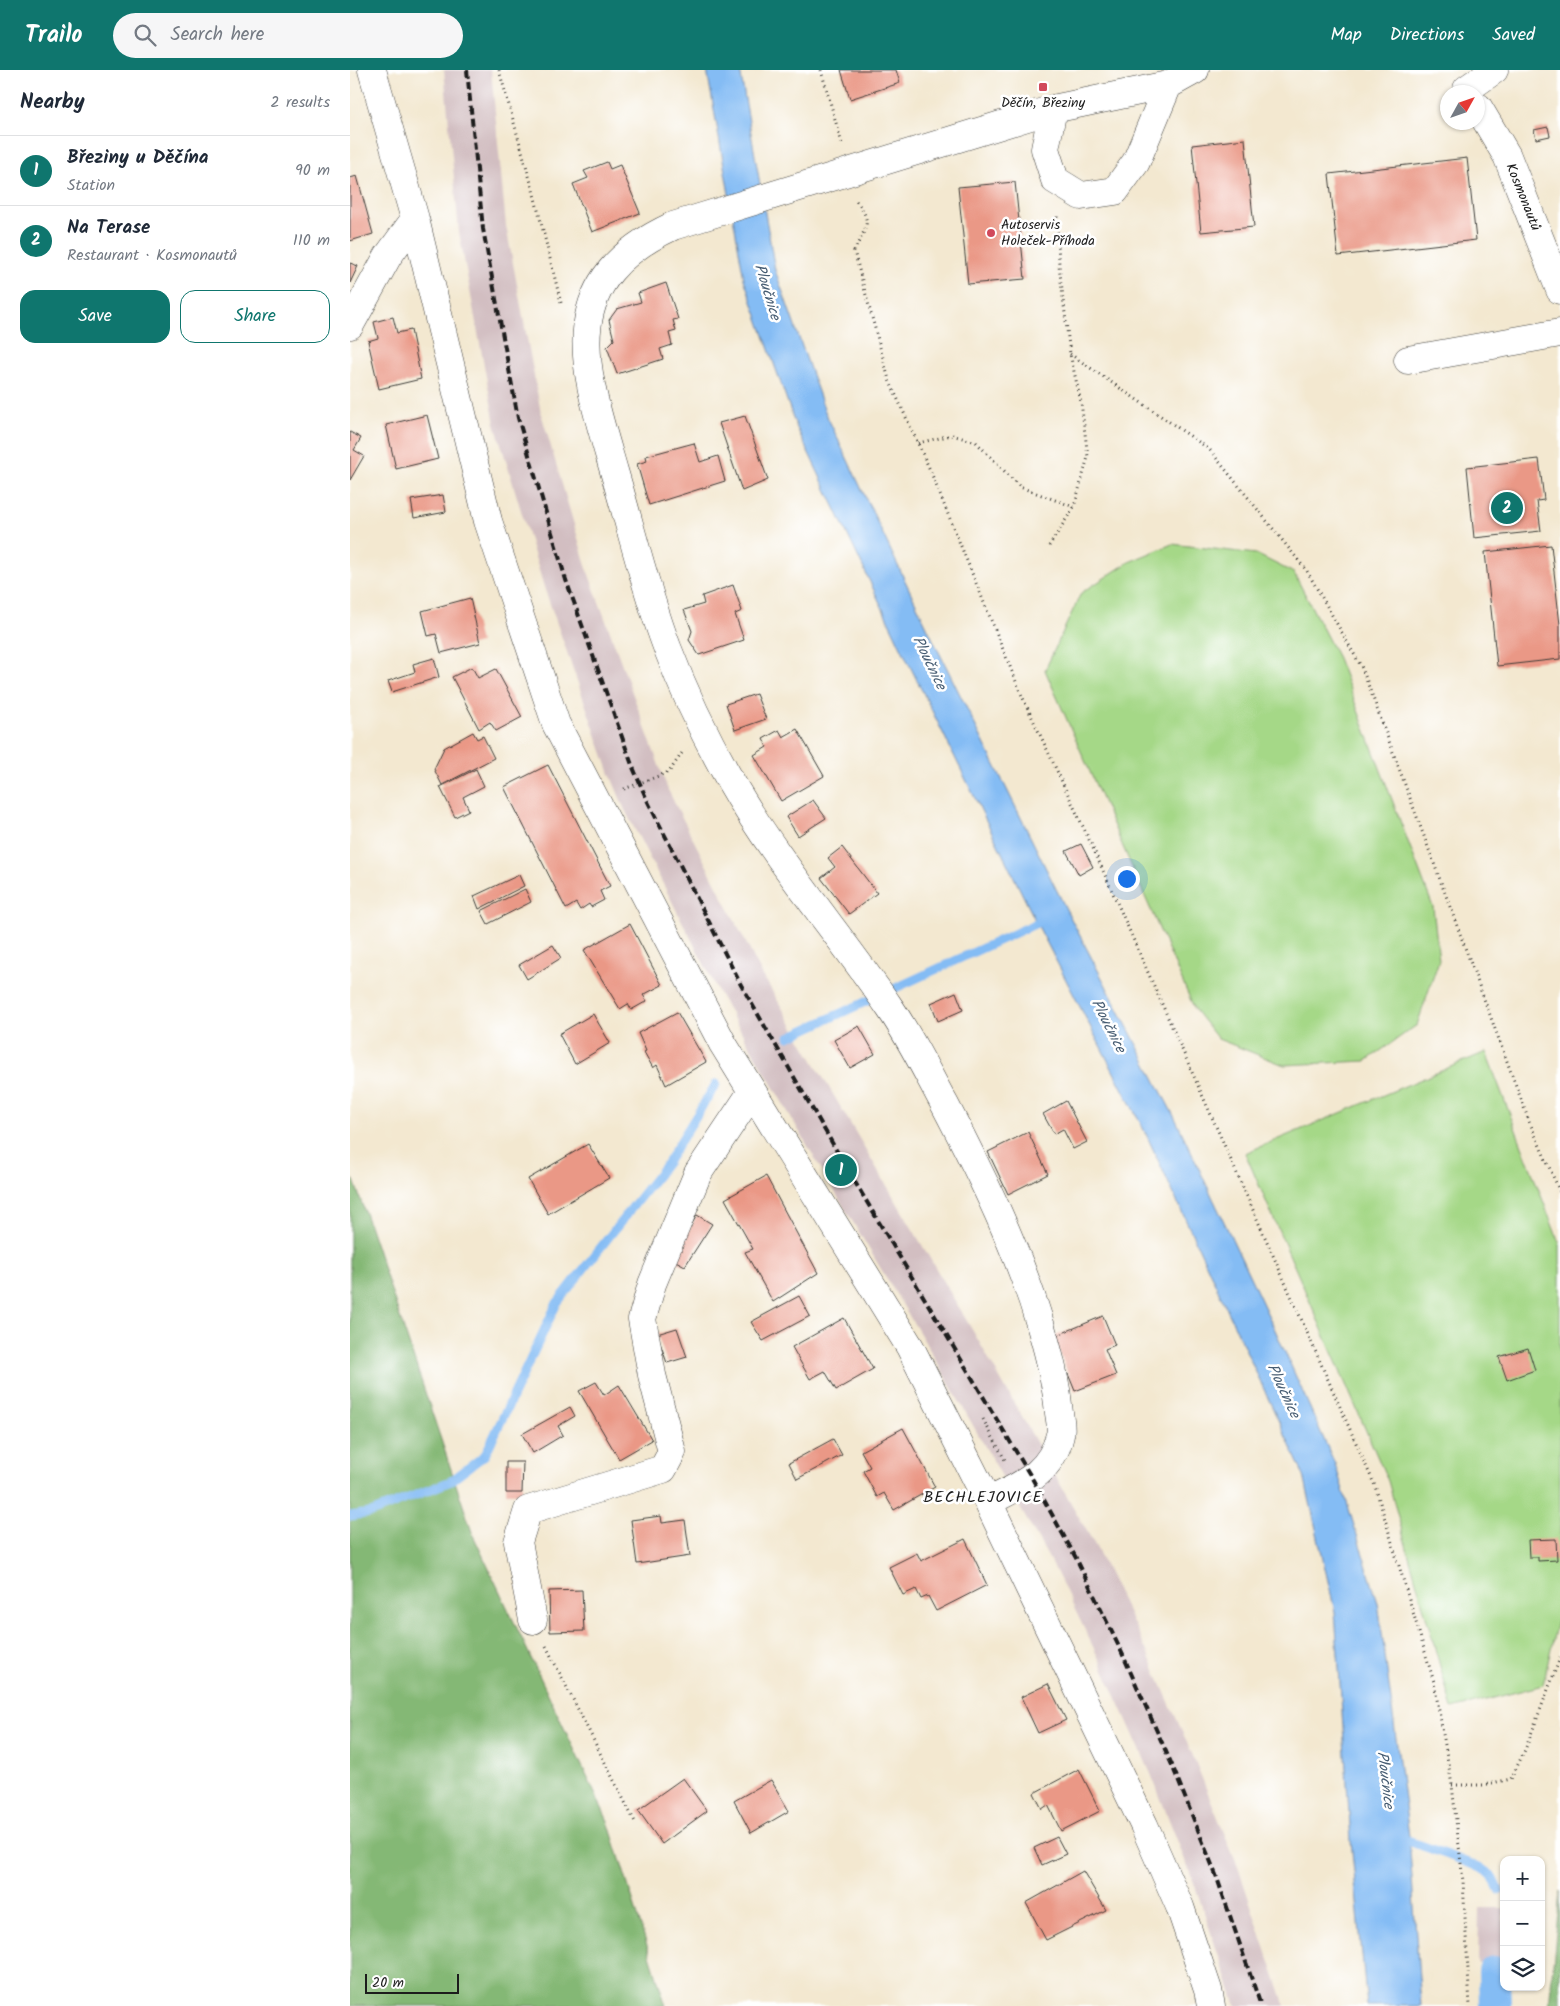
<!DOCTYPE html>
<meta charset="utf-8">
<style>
:root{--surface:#fff;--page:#f6f6f7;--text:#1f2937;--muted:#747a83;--line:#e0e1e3;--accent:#0f766e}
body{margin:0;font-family:Kalam,sans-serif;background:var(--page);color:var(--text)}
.controls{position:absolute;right:15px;bottom:15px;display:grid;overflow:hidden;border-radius:10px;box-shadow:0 1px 4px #0004}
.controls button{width:45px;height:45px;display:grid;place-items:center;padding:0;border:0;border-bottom:1px solid var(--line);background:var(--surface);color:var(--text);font:25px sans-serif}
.compass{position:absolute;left:1090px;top:15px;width:45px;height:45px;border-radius:50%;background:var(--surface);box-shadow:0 1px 4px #0004;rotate:50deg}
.scale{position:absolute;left:15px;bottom:12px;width:94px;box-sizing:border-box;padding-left:5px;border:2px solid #1c1c1c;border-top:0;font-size:14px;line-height:18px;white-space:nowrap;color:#1c1c1c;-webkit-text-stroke:4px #fff;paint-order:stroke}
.you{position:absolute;left:776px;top:808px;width:18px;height:18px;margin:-12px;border:4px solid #fff;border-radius:50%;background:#1a73e8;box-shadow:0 0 0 8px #1a73e833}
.badge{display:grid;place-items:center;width:32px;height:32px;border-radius:50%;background:var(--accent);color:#fff;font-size:16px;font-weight:700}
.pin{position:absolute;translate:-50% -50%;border:2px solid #fff;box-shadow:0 1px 5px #0006}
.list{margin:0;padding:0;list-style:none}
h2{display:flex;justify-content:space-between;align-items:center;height:65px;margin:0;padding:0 20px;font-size:21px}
h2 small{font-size:16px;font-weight:400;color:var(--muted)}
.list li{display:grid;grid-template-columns:32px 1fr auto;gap:15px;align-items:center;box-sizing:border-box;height:70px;padding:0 20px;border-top:1px solid var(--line)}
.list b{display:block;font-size:19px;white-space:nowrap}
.list p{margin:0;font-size:16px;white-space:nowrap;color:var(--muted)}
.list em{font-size:16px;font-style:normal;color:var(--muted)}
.actions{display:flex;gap:10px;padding:15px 20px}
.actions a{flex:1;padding:11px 0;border:1px solid var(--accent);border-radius:15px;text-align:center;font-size:18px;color:var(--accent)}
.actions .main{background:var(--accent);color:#fff}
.icon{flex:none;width:28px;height:28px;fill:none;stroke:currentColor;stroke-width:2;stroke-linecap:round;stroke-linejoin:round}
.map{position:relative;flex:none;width:1210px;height:1936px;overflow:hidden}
header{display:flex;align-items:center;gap:30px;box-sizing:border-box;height:70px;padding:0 25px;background:var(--accent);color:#fff}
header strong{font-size:24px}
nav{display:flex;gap:28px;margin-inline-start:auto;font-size:18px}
.search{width:350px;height:45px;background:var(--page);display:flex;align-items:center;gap:12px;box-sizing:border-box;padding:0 18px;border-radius:28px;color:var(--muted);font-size:19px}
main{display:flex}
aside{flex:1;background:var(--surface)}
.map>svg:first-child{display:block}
.industrial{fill:#d2bec1}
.green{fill:#a5d887;stroke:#607a52}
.forest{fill:#84b874;stroke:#506a48}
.water{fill:#84bcf4;stroke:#506c88}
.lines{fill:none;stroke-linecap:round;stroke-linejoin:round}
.stream{stroke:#84bcf4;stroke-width:9}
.canal{stroke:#84bcf4;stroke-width:32}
.building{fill:#ea9886}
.minor-casing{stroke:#3c3b37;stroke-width:29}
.path{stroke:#3c3b37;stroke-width:3;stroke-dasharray:1 4;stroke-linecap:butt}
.minor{stroke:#fff;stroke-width:28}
.rail{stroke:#1c1c1c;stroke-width:4;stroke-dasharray:8 4;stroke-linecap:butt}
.poi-dot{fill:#d1495b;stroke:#fff;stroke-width:2}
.labels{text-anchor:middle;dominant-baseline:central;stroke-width:5;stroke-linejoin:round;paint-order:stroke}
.poi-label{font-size:14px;fill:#1c1c1c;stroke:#fff}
.street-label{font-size:14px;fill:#1c1c1c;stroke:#fff}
.water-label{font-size:15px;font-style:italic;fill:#465c72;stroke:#fff}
.quarter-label{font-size:16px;letter-spacing:1px;fill:#1c1c1c;stroke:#fff}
</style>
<header>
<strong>Trailo</strong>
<div class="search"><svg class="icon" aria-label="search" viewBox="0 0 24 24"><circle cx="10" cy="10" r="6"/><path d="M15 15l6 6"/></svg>Search here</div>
<nav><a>Map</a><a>Directions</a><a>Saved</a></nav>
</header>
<main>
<aside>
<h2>Nearby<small>2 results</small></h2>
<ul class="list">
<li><span class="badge">1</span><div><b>Březiny u Děčína</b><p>Station</p></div><em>90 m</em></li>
<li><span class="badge">2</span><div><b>Na Terase</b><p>Restaurant · Kosmonautů</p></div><em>110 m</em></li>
</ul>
<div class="actions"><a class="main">Save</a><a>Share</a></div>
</aside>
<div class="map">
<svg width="1210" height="1936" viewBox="0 0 1210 1936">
<rect width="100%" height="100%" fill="#fff"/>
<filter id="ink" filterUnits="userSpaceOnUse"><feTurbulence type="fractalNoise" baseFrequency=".02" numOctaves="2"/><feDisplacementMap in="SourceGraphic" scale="10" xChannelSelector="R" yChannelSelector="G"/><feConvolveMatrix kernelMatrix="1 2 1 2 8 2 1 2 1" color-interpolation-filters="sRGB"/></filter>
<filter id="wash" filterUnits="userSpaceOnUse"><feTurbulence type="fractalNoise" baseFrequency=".0096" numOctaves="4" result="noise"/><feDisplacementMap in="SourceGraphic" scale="20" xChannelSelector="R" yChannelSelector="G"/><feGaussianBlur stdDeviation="1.12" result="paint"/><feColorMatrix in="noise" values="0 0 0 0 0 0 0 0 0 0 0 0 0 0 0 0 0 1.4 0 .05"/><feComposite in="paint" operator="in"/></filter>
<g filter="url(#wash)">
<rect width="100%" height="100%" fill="#f3e8d0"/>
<path class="industrial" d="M94 0H141L156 156 191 343 238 502 318 720 412 904 624 1263 746 1477 793 1573 843 1686 888 1797 935 1936H886L844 1813 801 1704 751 1593 705 1499 584 1287 477 1109 371 927 275 740 260 704 194 517 145 354 109 162Z
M1129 1838H1154V1894H1128Z"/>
<path class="green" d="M822 474 906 484 944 503 988 588 1083 837 1089 890 1067 955 1016 991 934 995 868 969 845 940 695 600 731 523 779 492Z
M1136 982 1210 1175V1537L1193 1615 1102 1639 1038 1411 895 1083Z"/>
<path class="forest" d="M0 1110H4L123 1465 258 1751 316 1936H0Z
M1210 1821V1936H1199Z"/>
<path class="water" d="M357 0H390L425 200 476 344 587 578 716 839 826 1050 926 1262 985 1394 1028 1533 1059 1766 1071 1936H1017L1001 1771 985 1542 954 1406 796 1064 687 854 558 592 446 356 394 209Z"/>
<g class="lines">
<path class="stream" d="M439 967 698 848
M0 1446 21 1443 101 1411 135 1385 207 1233 317 1093 366 1014
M1048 1769C1061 1771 1136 1797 1142 1806 1145 1810 1147 1816 1149 1820"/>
<path class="canal" d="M1144 1902 1145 1936"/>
</g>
<g id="blocks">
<path class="building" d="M491 0H546L550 13 500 29Z
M1198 57 1200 66 1186 69 1184 60Z
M895 69 904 157 851 162 842 75Z
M1117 88 1126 170 988 186 979 104Z
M257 92 260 99 270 95 290 143 242 162 223 114 238 108 234 101Z
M7 106 23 164 0 171V108Z
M665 112 675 209 618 214 608 117Z
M0 193 8 196 0 213Z
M316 213 328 249 323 250 326 261 319 263 322 275 310 279 313 289 267 304 257 277 264 270 259 250 267 239 291 232 288 223Z
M43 247 47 263 61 260 71 309 29 319 18 271 28 268 24 252Z
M77 345 88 389 46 399 36 355Z
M395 346 418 410 392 421 369 353Z
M0 362 11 368 4 380 14 386 0 410Z
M344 373 350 392 368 386 375 411 299 435 287 394 297 391 296 386Z
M1189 389 1194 430 1187 431 1191 461 1124 468 1117 397Z
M93 425 96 442 64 448 61 430Z
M1201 475 1210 555V589L1147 596 1135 482Z
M383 515 392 541 385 544 394 570 349 585 339 570 342 561 334 540 354 534 352 526Z
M120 528 130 573 91 583 86 564 78 566 72 541Z
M84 588 89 607 42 622 38 611 65 602 63 594Z
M122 597 128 608 146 599 172 647 146 661 140 652 129 659 102 607Z
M406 624 416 649 385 660 376 634Z
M447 659 474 706 431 731 404 685 417 677 413 669 429 660 433 667Z
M123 662 127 669 133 666 144 688 92 715 84 699 94 678Z
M198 695 260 816 250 821 254 830 241 837 239 834 230 840 226 833 216 839 154 717Z
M126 699 134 716 113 727 119 740 105 747 90 717Z
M463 730 476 748 448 766 436 747Z
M731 774 743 797 729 805 716 781Z
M492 777 527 823 499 844 471 808 485 797 478 788Z
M169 805 174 816 129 839 124 826Z
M175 819 181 832 138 854 131 841Z
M280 854 312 915 293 925 297 931 281 940 278 934 270 939 234 880Z
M203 875 211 888 177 909 169 895Z
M606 922 613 940 588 951 581 933Z
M327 942 356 992 316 1015 307 995 303 998 294 982 296 981 288 963Z
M243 944 260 973 225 994 209 964Z
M509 956 525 984 500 998 484 970Z
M716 1031 737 1072 723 1079 713 1059 704 1064 693 1044Z
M678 1062 698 1104 658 1124 638 1082Z
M238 1074 259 1108 198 1144 178 1109Z
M416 1106 468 1203 423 1232 395 1182 403 1179 375 1129Z
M347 1145 362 1154 335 1196 322 1189Z
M449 1226 460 1246 413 1271 401 1252Z
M753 1246 765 1275 755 1279 766 1305 725 1321 703 1267Z
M494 1248 523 1299 486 1320 475 1301 460 1309 442 1277Z
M327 1258 337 1287 317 1293 307 1264Z
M1178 1278 1185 1300 1157 1310 1149 1287Z
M246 1312 254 1325 269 1315 302 1370 269 1389 229 1321Z
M220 1337 225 1346 208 1356 213 1365 183 1383 172 1364Z
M553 1358 585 1417 544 1440 534 1423 527 1427 513 1401 520 1397 511 1381Z
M483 1369 492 1385 447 1409 439 1393Z
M156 1392H173L172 1423H156Z
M311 1446 312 1453 335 1450 340 1486 287 1494 281 1450Z
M615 1469 637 1515 586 1541 578 1526 571 1529 566 1519 553 1525 539 1497 567 1483 571 1491Z
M1206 1469 1207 1490 1188 1491V1487H1179L1178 1470Z
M232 1520 234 1561 200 1562 199 1521Z
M698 1614 716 1650 688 1663 671 1627Z
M729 1699 750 1741 711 1761 698 1735 692 1739 684 1723Z
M333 1708 357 1741 312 1774 288 1740Z
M421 1710 439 1741 401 1763 384 1731Z
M707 1767 716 1784 692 1795 684 1778Z
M733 1801 756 1840 696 1870 676 1833Z"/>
</g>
</g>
<g filter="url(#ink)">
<use href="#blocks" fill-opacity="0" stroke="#3c3b37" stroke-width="1"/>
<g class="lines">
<defs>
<path id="minor" d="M22 0 65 149 138 451 206 654 373 974 560 1277 638 1432 794 1755 830 1837 858 1920 861 1936
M1117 19 1144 0
M1128 37 1157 86 1210 220
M703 39 695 79 705 110 731 126 765 121 786 92 818 15
M0 255 38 186 65 149
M1058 290 1210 263
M638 1432C671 1415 701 1404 710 1365 712 1358 710 1350 709 1343 706 1311 700 1287 691 1257 668 1179 632 1106 595 1035 577 1002 561 969 540 938 488 862 426 791 380 710 356 668 334 622 317 577 296 522 281 458 264 401 234 298 202 212 323 156L703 39 818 15 845 0
M183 1550 168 1472 178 1440 313 1399 322 1382 302 1305 292 1249 302 1214 348 1103 402 1022"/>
</defs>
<use href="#minor" class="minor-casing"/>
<path class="path" d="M149 0 183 120 211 233
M471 0 492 74
M506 131C524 153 515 158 504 181L539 310 580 400 672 626 743 778 1025 1416 1084 1612 1102 1715 1113 1811 1120 1936
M720 284 859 379 957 501 1012 598 1179 1051 1210 1122
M568 373 602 365 626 372 670 417 724 437
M699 476 724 437 738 387 731 332 720 284 709 195 707 145
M274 719 319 702 332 683
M633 1349 655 1390
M196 1576 285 1752
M1102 1715H1133L1161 1709 1175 1680 1210 1588"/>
<use href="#minor" class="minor"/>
<path class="rail" d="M117 0 133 159 168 348 216 510 282 695 297 730 391 915 496 1097 683 1410 726 1488 772 1583 822 1695 866 1805 911 1936"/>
</g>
</g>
<g class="poi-dot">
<rect x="688" y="12" width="10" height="10" rx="2.5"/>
<circle cx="641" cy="163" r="5"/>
</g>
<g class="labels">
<g class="poi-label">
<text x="693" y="33">Děčín, Březiny</text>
<text x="651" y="155" text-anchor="start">Autoservis<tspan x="651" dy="16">Holeček-Příhoda</tspan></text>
</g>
<g class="street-label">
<text transform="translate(1173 127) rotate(68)">Kosmonautů</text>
</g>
<g class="water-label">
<text transform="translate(417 222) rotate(73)">Ploučnice</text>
<text transform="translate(579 593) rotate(64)">Ploučnice</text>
<text transform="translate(758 956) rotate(63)">Ploučnice</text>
<text transform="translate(933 1321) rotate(65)">Ploučnice</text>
<text transform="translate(1035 1710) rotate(83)">Ploučnice</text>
</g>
<g class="quarter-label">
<text x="633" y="1427">BECHLEJOVICE</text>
</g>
</g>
</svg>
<div class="controls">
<button>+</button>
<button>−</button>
<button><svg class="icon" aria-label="layers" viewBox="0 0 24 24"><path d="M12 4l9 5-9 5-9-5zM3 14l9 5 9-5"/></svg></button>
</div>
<svg class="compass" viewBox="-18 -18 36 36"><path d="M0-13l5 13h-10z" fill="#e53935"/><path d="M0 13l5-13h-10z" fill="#747a83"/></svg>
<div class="scale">20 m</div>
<div class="you"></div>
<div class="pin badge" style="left:491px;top:1100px">1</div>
<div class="pin badge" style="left:1157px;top:438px">2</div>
</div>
</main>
